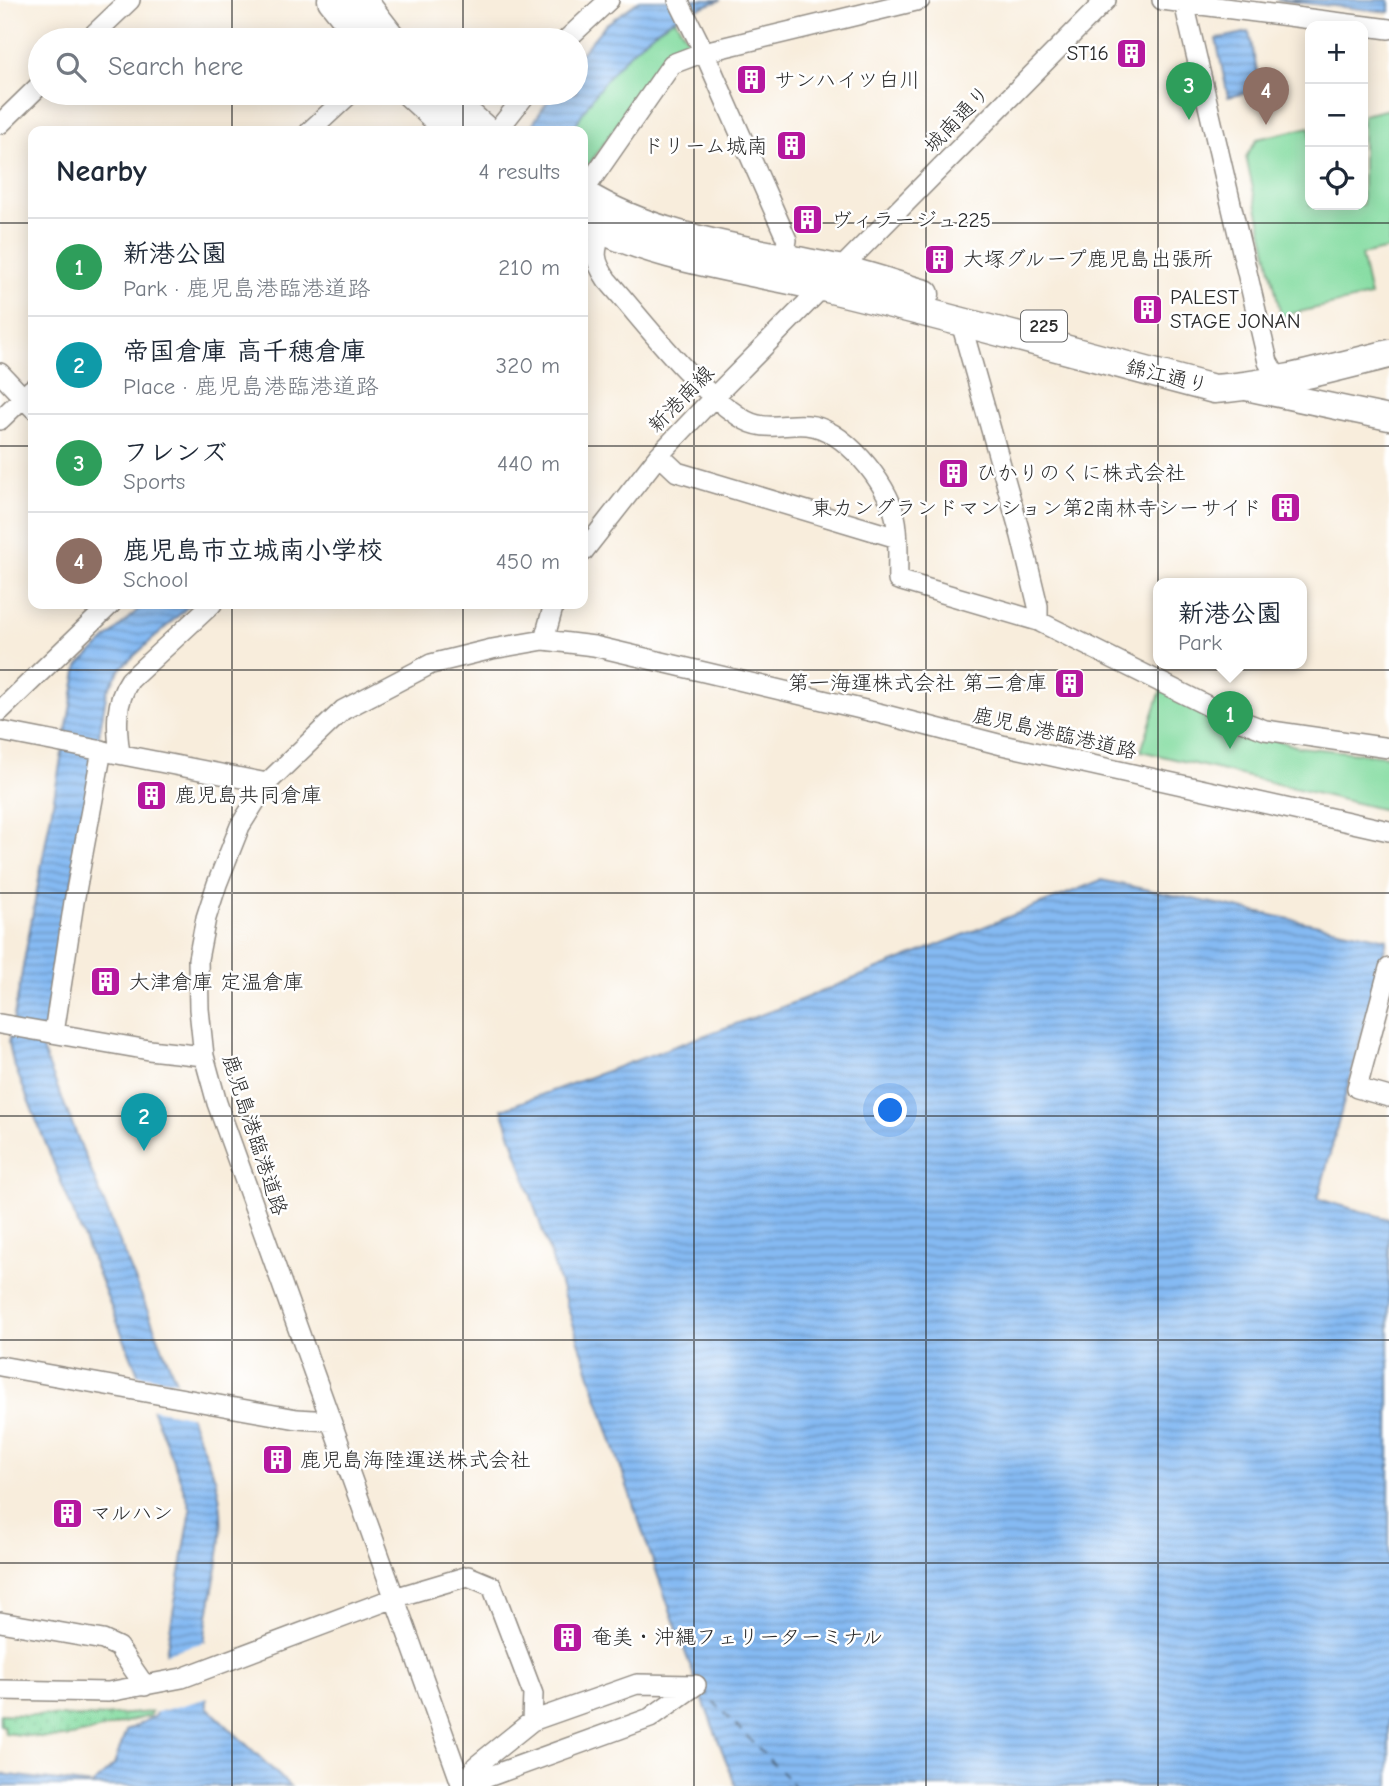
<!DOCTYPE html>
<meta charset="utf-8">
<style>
:root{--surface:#fff;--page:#f2f2f3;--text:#1f2937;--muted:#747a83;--line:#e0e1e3;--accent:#0f766e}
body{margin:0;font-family:"Comic Neue","Klee One",sans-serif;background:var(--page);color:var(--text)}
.controls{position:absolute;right:21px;top:21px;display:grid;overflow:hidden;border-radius:14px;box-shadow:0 4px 18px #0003}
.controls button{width:63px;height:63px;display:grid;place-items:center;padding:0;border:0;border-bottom:2px solid var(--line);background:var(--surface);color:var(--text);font:35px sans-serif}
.you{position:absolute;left:891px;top:1111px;width:24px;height:24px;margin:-18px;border:5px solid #fff;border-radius:50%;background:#1a73e8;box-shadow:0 0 0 10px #1a73e833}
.badge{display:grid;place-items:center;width:46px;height:46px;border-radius:50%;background:var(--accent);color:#fff;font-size:23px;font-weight:700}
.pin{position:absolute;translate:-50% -58px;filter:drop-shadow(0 2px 4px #0008)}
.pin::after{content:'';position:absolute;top:37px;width:24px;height:21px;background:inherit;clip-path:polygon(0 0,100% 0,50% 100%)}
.popup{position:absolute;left:1153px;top:578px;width:154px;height:91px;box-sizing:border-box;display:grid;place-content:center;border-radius:14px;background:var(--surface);filter:drop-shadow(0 2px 5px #0005);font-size:23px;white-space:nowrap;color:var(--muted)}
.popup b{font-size:26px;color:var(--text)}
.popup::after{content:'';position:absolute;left:50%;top:100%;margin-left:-14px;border:14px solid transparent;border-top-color:var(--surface)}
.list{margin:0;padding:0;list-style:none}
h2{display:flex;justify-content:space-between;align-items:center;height:91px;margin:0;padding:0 28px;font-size:30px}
h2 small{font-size:23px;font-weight:400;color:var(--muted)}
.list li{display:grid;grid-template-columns:46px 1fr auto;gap:21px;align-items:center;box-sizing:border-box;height:98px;padding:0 28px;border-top:2px solid var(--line)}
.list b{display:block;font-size:26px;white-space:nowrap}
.list p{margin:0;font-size:23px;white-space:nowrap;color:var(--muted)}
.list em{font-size:23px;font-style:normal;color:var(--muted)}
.icon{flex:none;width:38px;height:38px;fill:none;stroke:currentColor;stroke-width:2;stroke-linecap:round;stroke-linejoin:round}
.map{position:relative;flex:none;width:1389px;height:1786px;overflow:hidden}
.search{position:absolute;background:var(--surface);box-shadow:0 4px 18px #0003;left:28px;top:28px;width:560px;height:77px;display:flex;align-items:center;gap:18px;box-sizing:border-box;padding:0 24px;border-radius:38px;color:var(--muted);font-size:26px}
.panel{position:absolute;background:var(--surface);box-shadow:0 4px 18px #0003;left:28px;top:126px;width:560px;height:483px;border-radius:14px}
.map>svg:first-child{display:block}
.grass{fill:url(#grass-dots);stroke:#588466;stroke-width:2}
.park{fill:#84dca1;stroke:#588466;stroke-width:2}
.water{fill:url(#water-rules);stroke:#58728f;stroke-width:2}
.pier{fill:#f8eddc}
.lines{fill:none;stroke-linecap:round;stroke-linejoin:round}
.ferry{stroke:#4a5d71;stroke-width:2;stroke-dasharray:9 7;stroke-linecap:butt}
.minor-casing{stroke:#928c84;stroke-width:22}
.major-casing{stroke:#928c84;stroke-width:27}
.highway-casing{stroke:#928c84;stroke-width:31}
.minor{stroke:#fff;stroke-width:19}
.major{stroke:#fff;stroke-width:24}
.highway{stroke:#fff;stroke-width:28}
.grid{fill:none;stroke:#2b2b2b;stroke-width:2;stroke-opacity:0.55}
.labels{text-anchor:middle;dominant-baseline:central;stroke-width:5;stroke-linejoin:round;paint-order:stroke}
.shield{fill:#fff;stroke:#6b6b6b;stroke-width:2}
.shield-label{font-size:19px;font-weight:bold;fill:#2b2b2b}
.poi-label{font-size:21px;fill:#2b2b2b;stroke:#fff;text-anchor:start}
.street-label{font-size:21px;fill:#2b2b2b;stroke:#fff}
</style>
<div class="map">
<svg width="1389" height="1786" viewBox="0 0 1389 1786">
<defs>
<pattern id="grass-dots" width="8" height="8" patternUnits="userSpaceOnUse" patternTransform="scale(1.75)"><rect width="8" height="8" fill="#84dca1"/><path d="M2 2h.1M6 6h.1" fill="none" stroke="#72bd8b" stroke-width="1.8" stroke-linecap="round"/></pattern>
<pattern id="water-rules" width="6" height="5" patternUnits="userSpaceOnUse" patternTransform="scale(1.75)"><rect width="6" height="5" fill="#85baf3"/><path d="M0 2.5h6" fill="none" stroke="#6d97c5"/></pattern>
</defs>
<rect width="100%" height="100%" fill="#fff"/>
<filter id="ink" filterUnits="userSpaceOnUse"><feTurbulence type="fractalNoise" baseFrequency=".0143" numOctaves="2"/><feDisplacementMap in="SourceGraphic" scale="14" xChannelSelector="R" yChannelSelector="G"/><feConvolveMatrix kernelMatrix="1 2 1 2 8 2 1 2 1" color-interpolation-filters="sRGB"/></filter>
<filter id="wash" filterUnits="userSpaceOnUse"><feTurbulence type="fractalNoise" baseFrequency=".00686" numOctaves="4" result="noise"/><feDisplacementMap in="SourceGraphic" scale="28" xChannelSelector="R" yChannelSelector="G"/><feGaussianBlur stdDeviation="1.57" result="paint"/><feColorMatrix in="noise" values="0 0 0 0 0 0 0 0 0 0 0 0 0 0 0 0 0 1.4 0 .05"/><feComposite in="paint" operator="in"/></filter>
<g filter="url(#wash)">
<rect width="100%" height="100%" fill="#f8eddc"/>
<path class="grass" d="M151 1712 150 1716C127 1721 105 1729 81 1734 57 1741 30 1736 5 1733L4 1726 0 1725V1714L90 1717Z"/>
<path class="park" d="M675 19 690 43 688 48 665 58 590 163 585 166 583 165V131H572C578 120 584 108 591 98 607 74 649 30 675 19Z
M1389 109V249L1361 255 1370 296 1281 316 1246 157 1257 139 1310 127V205H1363V115Z
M1162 687 1239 729 1299 747 1389 756V811L1141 751Z"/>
<path class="water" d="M640 0H721C703 7 681 13 665 24 625 52 595 89 572 131H528L553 93H576V59L605 25Z
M1276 0H1389V12Z
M1249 32 1261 90 1228 97 1216 39Z
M144 604H191L121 668 107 691 42 1049 215 1478C232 1535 211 1581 205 1637 203 1660 206 1685 207 1707L290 1786H0V1774L92 1785 114 1765 126 1731 155 1716 191 1510 177 1471 13 1062 9 1043 78 666Z
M1101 880 1387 939 1318 1199 1389 1219V1786H736C648 1564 578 1335 502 1109L785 1006Z"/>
<path class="pier" d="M135 1374 180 1382 194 1417 148 1408Z
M208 1641V1698L154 1713 163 1654Z"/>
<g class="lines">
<path class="ferry" d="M702 1690 795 1786"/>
</g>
</g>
<g filter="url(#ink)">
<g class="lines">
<defs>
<path id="minor" d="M678 0 704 52 787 240 784 258
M1162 0 1389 29
M1184 3 1268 362 1279 381
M88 40 130 0
M566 40 609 0
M0 124 40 85
M310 131 351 93
M497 131 527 93
M583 192 672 64 704 52 920 0
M602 230C594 253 593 259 607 280 647 325 690 384 740 417 763 433 783 423 807 425 844 428 887 483 895 516 900 536 897 560 898 580L1038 621 1228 716 1265 730 1389 748
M961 323 1021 536 1038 606V621
M0 373 33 408
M0 420 32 389
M659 455 677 472 897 538
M583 552 659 455 715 396 1106 0
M544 640 554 604
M0 711 111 604
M0 731 267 783
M120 753C116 727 115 702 130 680L212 604
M1389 968 1357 1088 1389 1097
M0 1024 149 1050 204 1056
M54 1033 74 902 102 750
M0 1366 297 1419 330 1421
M0 1622 103 1640 118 1647 145 1686
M0 1690 108 1692 182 1678 394 1598 468 1576 492 1586 533 1694 532 1721 476 1766 473 1773 478 1786
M532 1721 637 1684 696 1685
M462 1786 217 1103 204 1056 199 1009 198 959 206 918 217 884 240 826 267 783 343 710 431 664 492 649 544 640 594 646 882 714 1002 745 1389 831
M463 1786 650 1718 696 1685"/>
<path id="major" d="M1246 388 1389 418"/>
<path id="highway" d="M332 0 364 40
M362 0 393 40
M410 93 451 131
M443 93 486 131
M583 194C658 241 752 250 837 269 867 275 896 286 925 294
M583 220C651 258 746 269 823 287 954 318 1084 355 1214 389 1274 385 1331 368 1389 354"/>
</defs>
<use href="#minor" class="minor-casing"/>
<use href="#major" class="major-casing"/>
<use href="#highway" class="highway-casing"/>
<use href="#minor" class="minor"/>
<use href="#major" class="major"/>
<use href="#highway" class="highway"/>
</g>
</g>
<path class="grid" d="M232 0V40M463 0V40M694 0V1786M926 0V1786M1158 0V1786M232 93V131M463 93V131M0 223H33M583 223H1389M0 446H33M583 446H1389M232 604V1786M463 604V1786M0 670H1389M0 893H1389M0 1116H1389M0 1340H1389M0 1563H1389"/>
<defs>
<symbol id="building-square" viewBox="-11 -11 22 22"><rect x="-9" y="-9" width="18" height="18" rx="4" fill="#b5179e" stroke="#fff"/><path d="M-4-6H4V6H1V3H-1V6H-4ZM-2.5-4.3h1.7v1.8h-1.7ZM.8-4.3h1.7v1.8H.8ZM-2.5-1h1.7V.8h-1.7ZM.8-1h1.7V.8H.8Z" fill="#fff"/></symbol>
</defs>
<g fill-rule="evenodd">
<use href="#building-square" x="1114" y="36" width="35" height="35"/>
<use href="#building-square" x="734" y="62" width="35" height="35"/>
<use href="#building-square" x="774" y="128" width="35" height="35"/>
<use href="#building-square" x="790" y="202" width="35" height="35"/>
<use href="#building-square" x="922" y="242" width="35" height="35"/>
<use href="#building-square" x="1130" y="292" width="35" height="35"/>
<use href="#building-square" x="936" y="456" width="35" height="35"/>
<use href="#building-square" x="1268" y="490" width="35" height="35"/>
<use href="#building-square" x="1052" y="666" width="35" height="35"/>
<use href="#building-square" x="134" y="778" width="35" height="35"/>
<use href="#building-square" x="88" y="964" width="35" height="35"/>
<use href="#building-square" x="260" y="1442" width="35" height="35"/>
<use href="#building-square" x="50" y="1496" width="35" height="35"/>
<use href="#building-square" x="550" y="1620" width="35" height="35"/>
</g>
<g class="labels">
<rect class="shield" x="1021" y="310.5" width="46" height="31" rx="5"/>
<g class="shield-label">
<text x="1044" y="326">225</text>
</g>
<g class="poi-label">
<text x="1109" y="53" text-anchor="end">ST16</text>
<text x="774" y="80">サンハイツ白川</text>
<text x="768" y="146" text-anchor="end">ドリーム城南</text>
<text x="831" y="220">ヴィラージュ225</text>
<text x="963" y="259">大塚グループ鹿児島出張所</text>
<text x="1170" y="297">PALEST<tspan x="1170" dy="24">STAGE JONAN</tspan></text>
<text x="976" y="473">ひかりのくに株式会社</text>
<text x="1262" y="508" text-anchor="end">東カングランドマンション第2南林寺シーサイド</text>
<text x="1047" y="683" text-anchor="end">第一海運株式会社 第二倉庫</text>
<text x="175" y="795">鹿児島共同倉庫</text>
<text x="129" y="982">大津倉庫 定温倉庫</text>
<text x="300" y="1460">鹿児島海陸運送株式会社</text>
<text x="90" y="1513">マルハン</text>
<text x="591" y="1637">奄美・沖縄フェリーターミナル</text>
</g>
<g class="street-label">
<text transform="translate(957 119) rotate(-46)">城南通り</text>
<text transform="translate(1167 376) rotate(14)">錦江通り</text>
<text transform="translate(681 399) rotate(-46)">新港南線</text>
<text transform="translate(1055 733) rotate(13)">鹿児島港臨港道路</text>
<text transform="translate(255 1135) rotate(72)">鹿児島港臨港道路</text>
</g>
</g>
</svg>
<div class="controls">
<button>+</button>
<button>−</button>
<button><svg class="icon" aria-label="locate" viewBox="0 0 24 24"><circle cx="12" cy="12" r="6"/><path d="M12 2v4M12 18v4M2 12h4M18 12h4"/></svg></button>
</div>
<div class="you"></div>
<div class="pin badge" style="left:1230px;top:749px;background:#2e9e5b">1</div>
<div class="popup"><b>新港公園</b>Park</div>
<div class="pin badge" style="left:144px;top:1151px;background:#0f9aa8">2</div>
<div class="pin badge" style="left:1189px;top:120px;background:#2e9e5b">3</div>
<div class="pin badge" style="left:1266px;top:125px;background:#8d6e63">4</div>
<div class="search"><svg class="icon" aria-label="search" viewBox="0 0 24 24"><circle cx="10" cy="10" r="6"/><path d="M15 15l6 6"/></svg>Search here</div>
<section class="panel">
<h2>Nearby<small>4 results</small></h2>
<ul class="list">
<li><span class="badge" style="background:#2e9e5b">1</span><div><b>新港公園</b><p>Park · 鹿児島港臨港道路</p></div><em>210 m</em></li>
<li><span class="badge" style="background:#0f9aa8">2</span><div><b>帝国倉庫 高千穂倉庫</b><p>Place · 鹿児島港臨港道路</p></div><em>320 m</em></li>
<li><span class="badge" style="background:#2e9e5b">3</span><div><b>フレンズ</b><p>Sports</p></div><em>440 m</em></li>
<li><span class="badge" style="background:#8d6e63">4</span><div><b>鹿児島市立城南小学校</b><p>School</p></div><em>450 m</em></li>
</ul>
</section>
</div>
